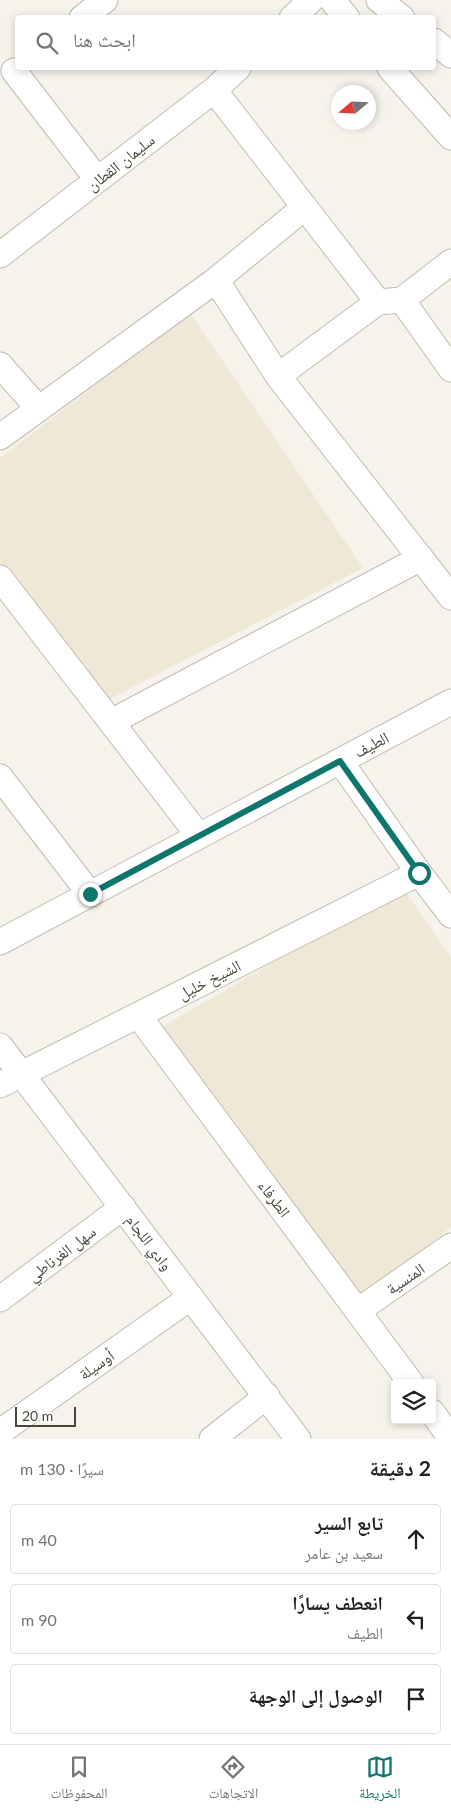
<!DOCTYPE html>
<html lang="ar">
<meta charset="utf-8">
<style>
:root{--surface:#fff;--page:#f6f6f6;--text:#202124;--muted:#757577;--line:#e0e0e0;--accent:#0f766e}
body{margin:0;font-family:Lato,"Noto Naskh Arabic",sans-serif;background:var(--page);color:var(--text);direction:rtl}
.controls{position:absolute;right:15px;bottom:15px;display:grid;overflow:hidden;border-radius:5px;box-shadow:0 2px 8px #0003}
.controls button{width:45px;height:45px;display:grid;place-items:center;padding:0;border:0;border-bottom:1px solid var(--line);background:var(--surface);color:var(--text);font:25px sans-serif}
.compass{position:absolute;left:331px;top:85px;width:45px;height:45px;border-radius:50%;background:var(--surface);box-shadow:0 2px 8px #0003;rotate:251deg}
.scale{position:absolute;left:15px;bottom:12px;width:61px;box-sizing:border-box;padding-left:5px;border:2px solid #4b4439;border-top:0;font-size:14px;line-height:18px;white-space:nowrap;color:#4b4439;-webkit-text-stroke:4px #fff;paint-order:stroke}
.stop{position:absolute;width:15px;height:15px;margin:-11px;border:4px solid #0f766e;border-radius:50%;background:#fff}
.stop.end{background:#0f766e;border-color:#fff;box-shadow:0 1px 5px #0008}
.list{margin:0;padding:0;list-style:none}
h2{display:flex;justify-content:space-between;align-items:center;height:65px;margin:0;padding:0 20px;font-size:21px}
h2 small{font-size:16px;font-weight:400;color:var(--muted)}
.list li{display:grid;grid-template-columns:32px 1fr auto;gap:15px;align-items:center;box-sizing:border-box;height:70px;margin:0 10px 10px;padding:0 10px;border:1px solid var(--line);border-radius:5px}
.list b{display:block;font-size:19px;white-space:nowrap}
.list p{margin:0;font-size:16px;white-space:nowrap;color:var(--muted)}
.list em{font-size:16px;font-style:normal;color:var(--muted)}
.icon{flex:none;width:28px;height:28px;fill:none;stroke:currentColor;stroke-width:2;stroke-linecap:round;stroke-linejoin:round}
.map{position:relative;flex:none;width:451px;height:1439px;overflow:hidden;direction:ltr}
.search{position:absolute;background:var(--surface);box-shadow:0 2px 8px #0003;left:15px;right:15px;top:15px;height:55px;display:flex;align-items:center;gap:12px;box-sizing:border-box;padding:0 18px;border-radius:5px;color:var(--muted);font-size:19px}
.sheet{height:305px;background:var(--surface)}
nav{display:flex;justify-content:space-around;align-items:center;box-sizing:border-box;height:70px;border-top:1px solid var(--line);background:var(--surface);font-size:14px;color:var(--muted)}
nav a{display:grid;justify-items:center;gap:2px}
nav .on{color:var(--accent)}
.map>svg:first-child{display:block}
.education{fill:#efe8d6}
.lines{fill:none;stroke-linecap:round;stroke-linejoin:round}
.minor-casing{stroke:#c2bbae;stroke-width:27}
.minor{stroke:#fff;stroke-width:25}
.route{stroke:#0f766e;stroke-width:6}
.labels{text-anchor:middle;dominant-baseline:central;stroke-width:4;stroke-linejoin:round;paint-order:stroke}
.street-label{font-size:16px;fill:#4b4439;stroke:#fff}
</style>
<div class="map">
<svg width="451" height="1439" viewBox="0 0 451 1439">
<rect width="100%" height="100%" fill="#f6f3ec"/>
<path class="education" d="M190 313 363 568 100 704 0 572V458Z
M402 887 451 957V1227L362 1300 150 1034Z"/>
<g class="lines">
<defs>
<path id="minor" d="M332 0 347 18
M379 0 402 18
M82 18 105 0
M292 18 311 0
M434 41 451 55
M390 68 451 137
M14 71 97 179
M214 90 378 302 402 300 451 369
M0 255 214 90 238 68
M216 280 278 376 451 597
M402 300 451 262
M0 365 39 409
M278 376 378 302
M0 437 216 280 305 207
M0 578 199 836
M111 722 421 558
M340 761 419 873 451 915
M0 777 90 894
M0 942 451 702
M138 1015 411 1383
M0 1046 298 1439
M0 1085 419 873
M0 1299 123 1207
M359 1310 451 1246
M432 1412 447 1433
M0 1432 191 1297
M212 1439 267 1396"/>
</defs>
<use href="#minor" class="minor-casing"/>
<use href="#minor" class="minor"/>
</g>
<g class="lines">
<path class="route" d="M90 894 340 761 419 873"/>
</g>
<g class="labels">
<g class="street-label">
<text transform="translate(120 162) rotate(-38)">سليمان القطان</text>
<text transform="translate(371 744) rotate(-28)">الطيف</text>
<text transform="translate(209 979) rotate(-27)">الشيخ خليل</text>
<text transform="translate(275 1198) rotate(53)">الطرفاء</text>
<text transform="translate(150 1242) rotate(53)">وادي اللجام</text>
<text transform="translate(61 1253) rotate(-37)">سهل الغرناطي</text>
<text transform="translate(405 1278) rotate(-34)">المنسية</text>
<text transform="translate(96 1364) rotate(-35)">أوسيلة</text>
</g>
</g>
</svg>
<div class="controls">
<button><svg class="icon" aria-label="layers" viewBox="0 0 24 24"><path d="M12 4l9 5-9 5-9-5zM3 14l9 5 9-5"/></svg></button>
</div>
<svg class="compass" viewBox="-18 -18 36 36"><path d="M0-13l5 13h-10z" fill="#e53935"/><path d="M0 13l5-13h-10z" fill="#757577"/></svg>
<div class="scale">20 m</div>
<div class="stop" style="left:419px;top:873px"></div>
<div class="stop end" style="left:90px;top:894px"></div>
<div class="search"><svg class="icon" aria-label="search" viewBox="0 0 24 24"><circle cx="10" cy="10" r="6"/><path d="M15 15l6 6"/></svg>ابحث هنا</div>
</div>
<section class="sheet">
<h2>2 دقيقة<small>سيرًا · 130 m</small></h2>
<ul class="list">
<li><svg class="icon" aria-label="ahead" viewBox="0 0 24 24"><path d="M12 20V5M6 11l6-6 6 6"/></svg><div><b>تابع السير</b><p>سعيد بن عامر</p></div><em>40 m</em></li>
<li><svg class="icon" aria-label="left" viewBox="0 0 24 24"><path d="M17 20v-9H6M10 6l-5 5 5 5"/></svg><div><b>انعطف يسارًا</b><p>الطيف</p></div><em>90 m</em></li>
<li><svg class="icon" aria-label="arrive" viewBox="0 0 24 24"><path d="M6 21V4h12l-3 4 3 4H6"/></svg><div><b>الوصول إلى الوجهة</b></div></li>
</ul>
</section>
<nav>
<a class="on"><svg class="icon" aria-label="map" viewBox="0 0 24 24"><path d="M3 6l6-2 6 2 6-2v14l-6 2-6-2-6 2zM9 4v14M15 6v14"/></svg>الخريطة</a>
<a><svg class="icon" aria-label="directions" viewBox="0 0 24 24"><path d="M12 3l9 9-9 9-9-9zM9 14v-3h6M13 9l2 2-2 2"/></svg>الاتجاهات</a>
<a><svg class="icon" aria-label="saved" viewBox="0 0 24 24"><path d="M7 4h10v16l-5-4-5 4z"/></svg>المحفوظات</a>
</nav>
